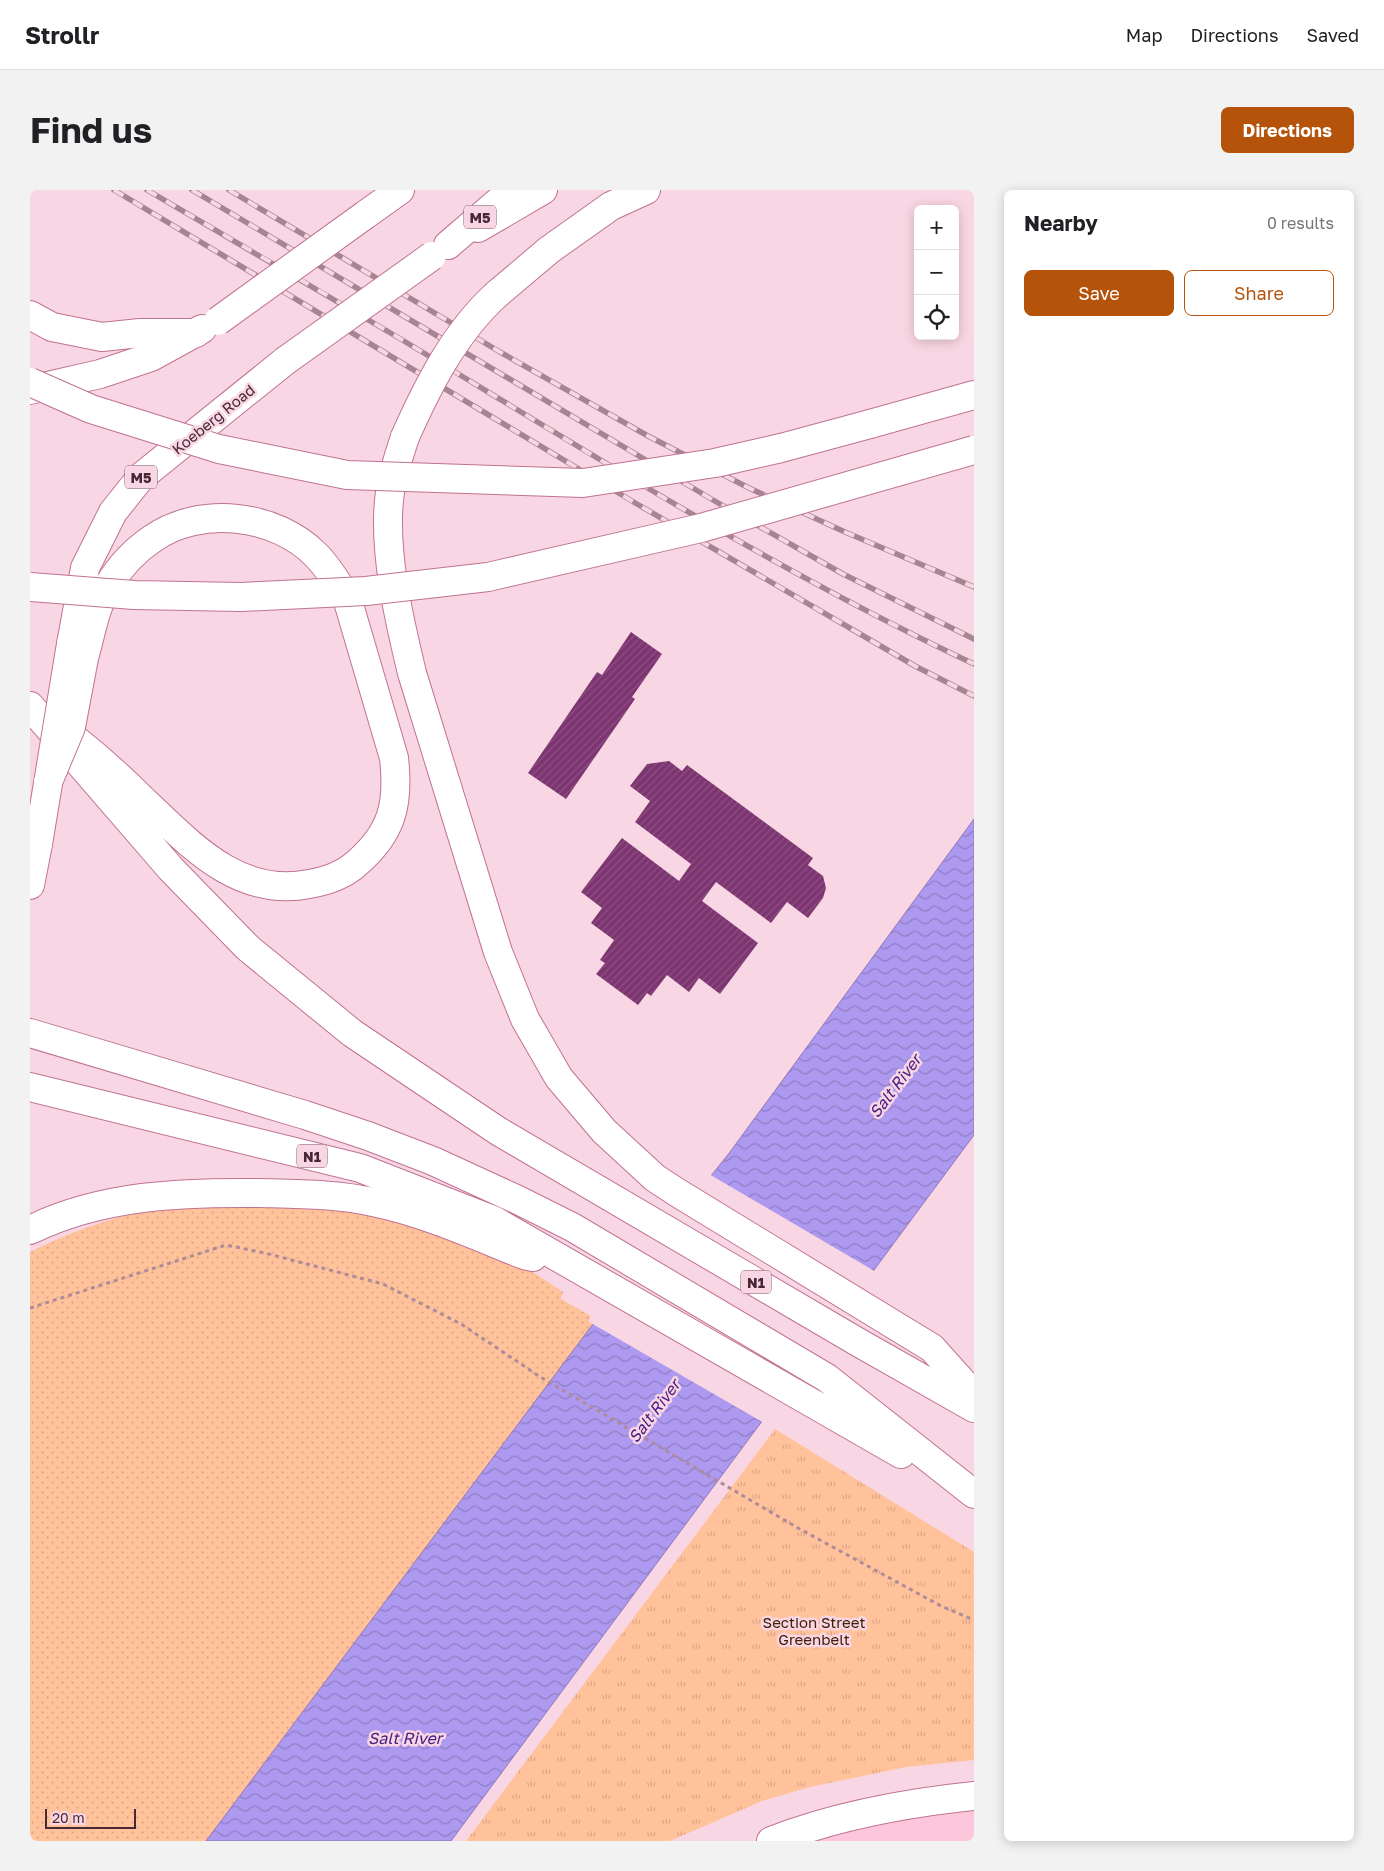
<!DOCTYPE html>
<meta charset="utf-8">
<style>
:root{--surface:#fff;--page:#f2f2f2;--text:#202124;--muted:#757577;--line:#e0e0e0;--accent:#b45309}
body{margin:0;font-family:"Golos Text",sans-serif;background:var(--page);color:var(--text)}
.controls{position:absolute;right:15px;top:15px;display:grid;overflow:hidden;border-radius:8px;box-shadow:0 2px 12px #0003}
.controls button{width:45px;height:45px;display:grid;place-items:center;padding:0;border:0;border-bottom:1px solid var(--line);background:var(--surface);color:var(--text);font:25px sans-serif}
.scale{position:absolute;left:15px;bottom:12px;width:91px;box-sizing:border-box;padding-left:5px;border:2px solid #492835;border-top:0;font-size:14px;line-height:18px;white-space:nowrap;color:#492835;-webkit-text-stroke:4px #f9d6e3;paint-order:stroke}
.list{margin:0;padding:0;list-style:none}
h2{display:flex;justify-content:space-between;align-items:center;height:65px;margin:0;padding:0 20px;font-size:21px}
h2 small{font-size:16px;font-weight:400;color:var(--muted)}
.actions{display:flex;gap:10px;padding:15px 20px}
.actions a{flex:1;padding:11px 0;border:1px solid var(--accent);border-radius:8px;text-align:center;font-size:18px;color:var(--accent)}
.actions .main{background:var(--accent);color:#fff}
.icon{flex:none;width:28px;height:28px;fill:none;stroke:currentColor;stroke-width:2;stroke-linecap:round;stroke-linejoin:round}
.map{position:relative;flex:none;width:944px;height:1651px;overflow:hidden;border-radius:8px}
header{display:flex;align-items:center;gap:30px;box-sizing:border-box;height:70px;padding:0 25px;background:var(--surface);border-bottom:1px solid var(--line)}
header strong{font-size:24px}
nav{display:flex;gap:28px;margin-inline-start:auto;font-size:18px}
.intro{display:flex;align-items:center;justify-content:space-between;box-sizing:border-box;height:120px;padding:0 30px}
h1{margin:0;font-size:35px}
.button{padding:12px 22px;border-radius:8px;background:var(--accent);color:#fff;font-size:18px;font-weight:700}
main{display:flex;gap:30px;padding:0 30px}
aside{flex:1;background:var(--surface);border-radius:8px;box-shadow:0 2px 12px #0003}
.map>svg:first-child{display:block}
.built{fill:#fec6db}
.grass{fill:url(#grass-dots)}
.park{fill:url(#park-tufts)}
.water{fill:url(#water-waves);stroke:#9077b8}
.pier{fill:#f9d6e3}
.building{fill:url(#building-hatch)}
.lines{fill:none;stroke-linecap:round;stroke-linejoin:round}
.minor-casing{stroke:#c07292;stroke-width:30}
.major-casing{stroke:#c07292;stroke-width:30}
.highway-casing{stroke:#c07292;stroke-width:30}
.path{stroke:#ad8b98;stroke-width:3;stroke-dasharray:4 4;stroke-linecap:butt}
.minor{stroke:#fff;stroke-width:28}
.major{stroke:#fff;stroke-width:28}
.highway{stroke:#fff;stroke-width:28}
.rail-casing{stroke:#a68491;stroke-width:5.5}
.rail{stroke:#f9d6e3;stroke-width:4;stroke-dasharray:11;stroke-linecap:butt}
.major-bridge-casing{stroke:#c07292;stroke-width:30;stroke-linecap:butt}
.highway-bridge-casing{stroke:#c07292;stroke-width:30;stroke-linecap:butt}
.major-bridge{stroke:#fff;stroke-width:28}
.highway-bridge{stroke:#fff;stroke-width:28}
.labels{text-anchor:middle;dominant-baseline:central;stroke-width:5;stroke-linejoin:round;paint-order:stroke}
.shield{fill:#f9d6e3;stroke:#7e5c69;stroke-width:1}
.shield-label{font-size:14px;font-weight:bold;fill:#492835}
.street-label{font-size:15px;fill:#492835;stroke:#f9d6e3}
.park-label{font-size:15px;fill:#412007;stroke:#f9d6e3}
.water-label{font-size:16px;font-style:italic;fill:#462084;stroke:#f9d6e3}
</style>
<header>
<strong>Strollr</strong>
<nav><a>Map</a><a>Directions</a><a>Saved</a></nav>
</header>
<div class="intro"><h1>Find us</h1><a class="button">Directions</a></div>
<main>
<div class="map">
<svg width="944" height="1651" viewBox="0 0 944 1651">
<defs>
<pattern id="grass-dots" width="8" height="8" patternUnits="userSpaceOnUse" patternTransform="scale(1.25)"><rect width="8" height="8" fill="#ffc29b"/><path d="M2 2h.1M6 6h.1" fill="none" stroke="#dca786" stroke-width="1.8" stroke-linecap="round"/></pattern>
<pattern id="park-tufts" width="24" height="20" patternUnits="userSpaceOnUse" patternTransform="scale(1.25)"><rect width="24" height="20" fill="#ffc29b"/><path d="M3 7l-1-3M5 7V3M7 7l1-3M15 17l-1-3M17 17v-4M19 17l1-3" fill="none" stroke="#dca786"/></pattern>
<pattern id="water-waves" width="16" height="10" patternUnits="userSpaceOnUse" patternTransform="scale(1.25)"><rect width="16" height="10" fill="#ae99f0"/><path d="M0 5q4-4 8 0t8 0" fill="none" stroke="#907dc3"/></pattern>
<pattern id="building-hatch" width="6" height="6" patternUnits="userSpaceOnUse" patternTransform="scale(1.25)"><rect width="6" height="6" fill="#7d3571"/><path d="M-1 1l2-2M0 6l6-6M5 7l2-2" fill="none" stroke="#8c5081"/></pattern>
</defs>
<rect width="100%" height="100%" fill="#f9d6e3"/>
<path class="built" d="M944 1608V1651H744Z"/>
<path class="grass" d="M233 1012 323 1021 368 1031 495 1077 533 1102 531 1109 561 1126 558 1131 563 1134 176 1651H0V1062C44 1040 92 1023 141 1017 171 1013 202 1014 233 1012Z"/>
<path class="park" d="M745 1239 944 1362V1570L876 1577 780 1597 732 1611 640 1651H436Z"/>
<path class="water" d="M944 629V945L421 1651H176L563 1134 700 962Z"/>
<path class="pier" d="M679 984 846 1082 734 1233 561 1133Z"/>
<path class="building" d="M601 442 632 464 602 507 605 509 536 609 498 583 567 482 572 485Z
M639 571 652 581 657 575 783 668 778 675 793 686 796 698 793 708 778 728 757 712 741 733 686 692 672 711 728 753 690 804 669 788 659 802 637 785 621 806 617 803 608 815 566 784 575 773 570 770 584 750 561 733 572 718 551 702 592 648 649 691 661 674 605 632 620 611 600 596 617 574Z"/>
<g class="lines">
<defs>
<path id="minor" d="M741 1651C806 1626 875 1613 944 1606"/>
<path id="major" d="M335 25 370 0
M448 38 513 0
M0 200 70 184 121 167 172 139
M41 454 55 378 83 322 111 287 255 171
M0 695 8 654"/>
<path id="highway" d="M418 55 482 0
M467 104 519 60 581 16 616 0
M0 125 22 137 72 147 110 143H166
M840 234 944 205
M375 247C369 265 363 283 360 302 352 358 369 429 382 483L468 762 495 829 529 888 574 941 625 988 648 1003 902 1158 944 1205
M0 516 141 679 218 758 322 843 468 941 826 1151 944 1218
M46 550C70 569 92 589 114 611 161 655 208 708 279 694 297 691 314 685 327 673 363 642 369 613 364 568L317 408C308 394 299 378 286 365 246 324 170 315 122 349 104 361 89 378 78 396 65 416 61 444 54 468
M0 843 275 925 338 946 403 971 488 1010 542 1037 797 1188 944 1304
M0 897 330 978 463 1030 871 1264
M0 1040C71 1005 152 1002 230 1003 270 1004 309 1004 347 1013 398 1024 446 1046 494 1065L503 1067"/>
</defs>
<use href="#minor" class="minor-casing"/>
<use href="#major" class="major-casing"/>
<use href="#highway" class="highway-casing"/>
<path class="path" d="M0 1118 196 1055 235 1063 353 1094 431 1134 512 1188 768 1338 911 1416 944 1430"/>
<use href="#minor" class="minor"/>
<use href="#major" class="major"/>
<use href="#highway" class="highway"/>
<defs>
<path id="rail" d="M84 0 607 314 885 476 944 506
M117 0C201 49 285 98 369 148 558 262 744 380 944 474
M162 0 683 310 813 384 944 449
M199 0 470 162 618 246 719 298 815 342 944 397"/>
</defs>
<use href="#rail" class="rail-casing"/>
<use href="#rail" class="rail"/>
<defs>
<path id="major-bridge" d="M188 131 335 25
M255 171 402 66
M8 654 41 454"/>
<path id="highway-bridge" d="M0 192 61 219 189 259 317 285 553 293 685 273 751 258 840 234
M375 247C398 195 425 142 467 104
M0 397 104 405 211 407 336 401 458 387 671 338 944 260
M18 592 41 537 54 468"/>
</defs>
<use href="#major-bridge" class="major-bridge-casing"/>
<use href="#highway-bridge" class="highway-bridge-casing"/>
<use href="#major-bridge" class="major-bridge"/>
<use href="#highway-bridge" class="highway-bridge"/>
</g>
<g class="labels">
<g class="shield">
<rect x="434" y="15.5" width="32" height="23" rx="4"/>
<rect x="95" y="275.5" width="32" height="23" rx="4"/>
<rect x="267" y="954.5" width="30" height="23" rx="4"/>
<rect x="711" y="1080.5" width="30" height="23" rx="4"/>
</g>
<g class="shield-label">
<text x="450" y="27">M5</text>
<text x="111" y="287">M5</text>
<text x="282" y="966">N1</text>
<text x="726" y="1092">N1</text>
</g>
<g class="street-label">
<text transform="translate(183 229) rotate(-39)">Koeberg Road</text>
</g>
<g class="park-label">
<text x="784" y="1432">Section Street<tspan x="784" dy="17">Greenbelt</tspan></text>
</g>
<g class="water-label">
<text transform="translate(865 896) rotate(-53)">Salt River</text>
<text transform="translate(624 1221) rotate(-53)">Salt River</text>
<text x="375" y="1548">Salt River</text>
</g>
</g>
</svg>
<div class="controls">
<button>+</button>
<button>−</button>
<button><svg class="icon" aria-label="locate" viewBox="0 0 24 24"><circle cx="12" cy="12" r="6"/><path d="M12 2v4M12 18v4M2 12h4M18 12h4"/></svg></button>
</div>
<div class="scale">20 m</div>
</div>
<aside>
<h2>Nearby<small>0 results</small></h2>
<ul class="list">
</ul>
<div class="actions"><a class="main">Save</a><a>Share</a></div>
</aside>
</main>
